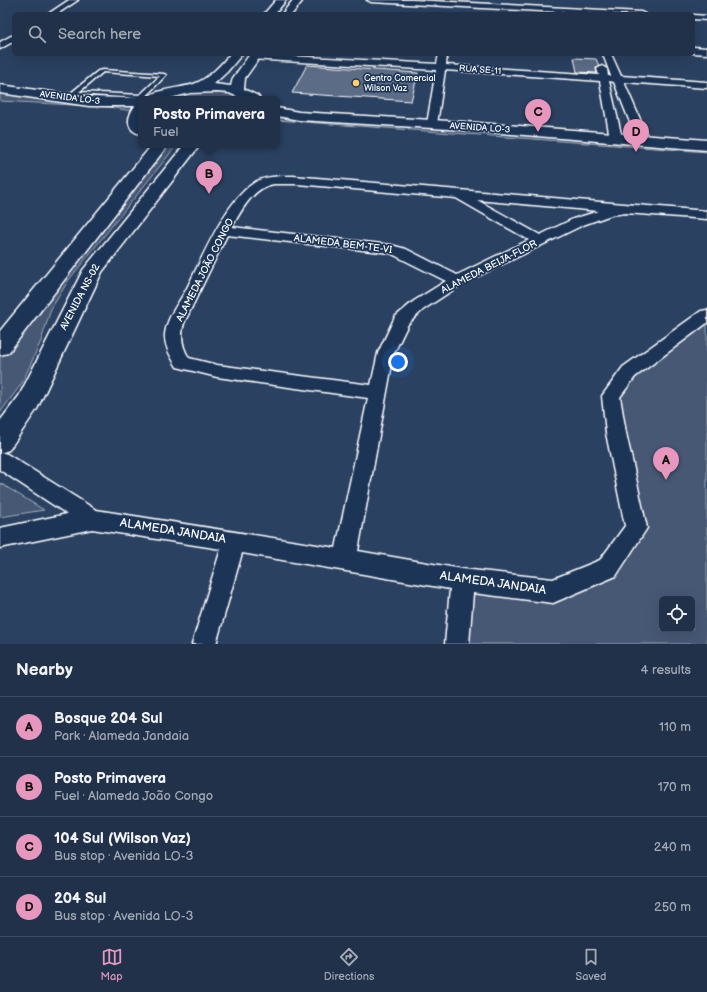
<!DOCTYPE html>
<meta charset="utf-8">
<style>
:root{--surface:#203149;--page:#2d3d53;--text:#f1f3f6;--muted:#a2a9b4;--line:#3d4c61;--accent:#e797bd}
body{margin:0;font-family:"Balsamiq Sans",sans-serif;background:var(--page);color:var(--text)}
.controls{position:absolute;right:12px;bottom:12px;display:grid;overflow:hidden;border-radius:6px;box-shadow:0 4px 16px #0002}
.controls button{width:36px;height:36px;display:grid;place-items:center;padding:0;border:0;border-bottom:1px solid var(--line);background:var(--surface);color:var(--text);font:20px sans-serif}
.you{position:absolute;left:398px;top:362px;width:14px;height:14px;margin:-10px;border:3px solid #fff;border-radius:50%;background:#1a73e8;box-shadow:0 0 0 6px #1a73e833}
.badge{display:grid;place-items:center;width:26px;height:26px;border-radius:50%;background:var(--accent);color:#111;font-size:13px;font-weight:700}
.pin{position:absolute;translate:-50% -33px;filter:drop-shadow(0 1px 2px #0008)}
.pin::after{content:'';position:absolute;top:21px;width:14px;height:12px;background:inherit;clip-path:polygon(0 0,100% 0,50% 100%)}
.popup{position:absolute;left:138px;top:96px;width:142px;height:52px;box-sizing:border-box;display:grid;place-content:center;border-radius:6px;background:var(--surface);filter:drop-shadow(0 1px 3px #0005);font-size:13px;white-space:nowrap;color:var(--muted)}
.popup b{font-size:15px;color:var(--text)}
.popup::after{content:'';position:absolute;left:50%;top:100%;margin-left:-8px;border:8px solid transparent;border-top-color:var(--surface)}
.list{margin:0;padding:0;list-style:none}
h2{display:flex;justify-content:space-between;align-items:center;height:52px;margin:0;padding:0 16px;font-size:17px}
h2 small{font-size:13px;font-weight:400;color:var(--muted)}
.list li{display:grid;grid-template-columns:26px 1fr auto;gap:12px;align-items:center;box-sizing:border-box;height:60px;padding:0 16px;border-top:1px solid var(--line)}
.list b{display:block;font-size:15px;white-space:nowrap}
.list p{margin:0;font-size:13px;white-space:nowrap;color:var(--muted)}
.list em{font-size:13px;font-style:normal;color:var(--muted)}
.icon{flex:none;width:22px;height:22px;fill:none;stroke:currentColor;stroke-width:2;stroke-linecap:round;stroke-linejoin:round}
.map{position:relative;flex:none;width:707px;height:644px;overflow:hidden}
.search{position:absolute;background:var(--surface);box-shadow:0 4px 16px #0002;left:12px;right:12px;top:12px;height:44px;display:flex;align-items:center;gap:10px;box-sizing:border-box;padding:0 14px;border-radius:6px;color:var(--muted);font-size:15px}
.sheet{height:292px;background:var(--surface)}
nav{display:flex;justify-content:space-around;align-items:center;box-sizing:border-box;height:56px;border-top:1px solid var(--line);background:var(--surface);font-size:11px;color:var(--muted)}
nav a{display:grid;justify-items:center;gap:2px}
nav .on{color:var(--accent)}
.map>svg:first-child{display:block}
.green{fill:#465975;stroke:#a2acba;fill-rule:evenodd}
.building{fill:#5b6c86;stroke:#fff}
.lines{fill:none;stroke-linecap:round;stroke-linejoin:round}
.lane-casing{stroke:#fff;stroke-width:3}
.street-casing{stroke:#fff;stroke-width:3}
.secondary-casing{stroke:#fff;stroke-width:3}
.lane{fill:#1d3557;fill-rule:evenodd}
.street{fill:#1d3557;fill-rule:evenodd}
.secondary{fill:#1d3557;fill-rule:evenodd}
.poi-dot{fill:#ffd166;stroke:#1d3557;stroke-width:1.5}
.labels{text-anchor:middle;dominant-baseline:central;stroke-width:3.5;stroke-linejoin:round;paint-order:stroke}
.far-street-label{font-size:9px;fill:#fff;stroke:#1d3557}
.far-poi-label{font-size:9px;fill:#fff;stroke:#1d3557;text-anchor:start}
.street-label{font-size:10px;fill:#fff;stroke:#1d3557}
.near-street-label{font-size:12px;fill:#fff;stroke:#1d3557}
</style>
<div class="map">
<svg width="707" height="644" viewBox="0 0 707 644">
<rect width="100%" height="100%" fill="#2a4161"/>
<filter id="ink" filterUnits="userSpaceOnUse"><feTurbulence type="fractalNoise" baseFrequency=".025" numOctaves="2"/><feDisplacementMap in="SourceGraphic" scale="8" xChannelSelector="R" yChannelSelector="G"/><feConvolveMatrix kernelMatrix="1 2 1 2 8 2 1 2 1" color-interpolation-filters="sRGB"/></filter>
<g filter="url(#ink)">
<path class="green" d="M213 91 228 93 242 99H163L180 94Z
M0 92 138 104 131 111 109 107 0 101Z
M277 116 707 149V152L277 120Z
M167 145 176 146 68 281 51 309 41 341 22 383 0 413V356Z
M707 315V644H457L462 580 553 591 608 568 635 527 611 396ZM662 599H692V629H662Z
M0 483 44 510 0 517Z"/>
<path class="building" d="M574 58 596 59 599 66 596 68 597 73 577 72Z
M307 65 418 73 411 101 292 93Z"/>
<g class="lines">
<defs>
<path id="lane" d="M103 70 164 74 166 75 145 97 140 98 75 94 70 99H66V97L98 71ZM103 72 160 76 140 95 79 92Z"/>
<path id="street" d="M69 0H78L57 14H48Z
M367 0H413L641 12 645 14H597L371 2Z
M693 15 707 16V20L693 19Z
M11 36H14V41L0 49V42Z
M693 47 707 48V54L693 53Z
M253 54 437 64 439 54H447L446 65 599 75 597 69 602 66 607 69 608 76H611L603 54H611L621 76 707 82V88L624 82 649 140 643 143 637 140 614 82 609 81 622 138 616 141 610 138 600 81 445 70 437 124 432 127 427 124 436 70 250 59 249 57Z
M293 176 707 211V219L625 213 611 215 583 225 462 284 424 309 408 324 394 353 358 551 462 569 553 579 600 560 625 526 606 433 602 396 623 367 701 311 707 310V323L635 377 620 397 626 433 647 528 616 576 553 603 473 593 469 644H445L450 589 242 553 216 644H192L221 549 92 529 0 548V528L67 514 0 470V452L7 454 96 510 336 548 368 398 217 377 177 367C171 357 164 346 165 334 167 317 178 304 186 290 202 259 226 198 257 181 267 176 281 176 293 176ZM274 184H297L456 198 529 240 457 275 406 249 391 245 232 227C241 211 253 187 274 184ZM477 200 599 211 573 219 540 235ZM227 235 390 253 446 281 414 301 395 317 378 353 371 385 217 365 189 358C182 347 180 336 184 323Z"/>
<path id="secondary" d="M276 0H286L275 14H264Z
M293 0H303L292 14H282Z
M230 54H242L227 72 214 84 231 86 233 78 250 54H262L245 78 244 89 258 96 260 99H243L229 93 217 92 190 93 166 99H141V134C125 131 127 116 135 106H89L0 93V85L89 97 124 98 141 97 146 99C153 89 183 88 194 84 209 78 220 66 230 54Z
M277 108 299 112 465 122 707 140V150L465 130 299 120 277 116Z
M152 145H168L8 353 0 355V331Z
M184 145H200L102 272 37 409 9 450 0 453V421L19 396 83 270Z"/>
</defs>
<use href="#lane" class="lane-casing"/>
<use href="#street" class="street-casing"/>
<use href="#secondary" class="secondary-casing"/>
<use href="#lane" class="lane"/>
<use href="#street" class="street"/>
<use href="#secondary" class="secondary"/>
</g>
</g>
<circle class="poi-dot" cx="356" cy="83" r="4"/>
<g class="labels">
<g class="far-street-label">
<text transform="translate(480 70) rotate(4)">RUA SE-11</text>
<text transform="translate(70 98) rotate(7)">AVENIDA LO-3</text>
<text transform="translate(480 128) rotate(4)">AVENIDA LO-3</text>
</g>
<g class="far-poi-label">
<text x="364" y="78">Centro Comercial<tspan x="364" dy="10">Wilson Vaz</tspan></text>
</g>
<g class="street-label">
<text transform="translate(343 244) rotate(7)">ALAMEDA BEM-TE-VI</text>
<text transform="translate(489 267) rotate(-27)">ALAMEDA BEIJA-FLOR</text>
<text transform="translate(205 270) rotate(-63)">ALAMEDA JOÃO CONGO</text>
<text transform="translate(80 297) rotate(-62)">AVENIDA NS-02</text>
</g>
<g class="near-street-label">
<text transform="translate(173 531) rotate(9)">ALAMEDA JANDAIA</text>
<text transform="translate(493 583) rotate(8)">ALAMEDA JANDAIA</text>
</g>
</g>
</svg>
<div class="controls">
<button><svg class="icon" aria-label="locate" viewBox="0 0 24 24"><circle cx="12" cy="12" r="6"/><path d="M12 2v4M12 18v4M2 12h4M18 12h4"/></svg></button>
</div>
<div class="you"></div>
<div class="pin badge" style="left:666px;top:480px">A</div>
<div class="pin badge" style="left:209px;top:194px">B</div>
<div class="popup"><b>Posto Primavera</b>Fuel</div>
<div class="pin badge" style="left:538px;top:132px">C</div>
<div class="pin badge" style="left:636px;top:152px">D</div>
<div class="search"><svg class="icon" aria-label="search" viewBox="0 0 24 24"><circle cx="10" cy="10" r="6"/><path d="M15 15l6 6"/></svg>Search here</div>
</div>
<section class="sheet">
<h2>Nearby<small>4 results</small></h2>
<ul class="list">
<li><span class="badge">A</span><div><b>Bosque 204 Sul</b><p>Park · Alameda Jandaia</p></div><em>110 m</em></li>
<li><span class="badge">B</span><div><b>Posto Primavera</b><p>Fuel · Alameda João Congo</p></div><em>170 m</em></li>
<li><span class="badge">C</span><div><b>104 Sul (Wilson Vaz)</b><p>Bus stop · Avenida LO-3</p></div><em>240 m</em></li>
<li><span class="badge">D</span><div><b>204 Sul</b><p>Bus stop · Avenida LO-3</p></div><em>250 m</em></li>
</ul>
</section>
<nav>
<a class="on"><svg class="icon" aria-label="map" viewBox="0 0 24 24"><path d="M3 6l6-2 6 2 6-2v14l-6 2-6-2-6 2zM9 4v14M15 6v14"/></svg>Map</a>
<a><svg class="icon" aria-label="directions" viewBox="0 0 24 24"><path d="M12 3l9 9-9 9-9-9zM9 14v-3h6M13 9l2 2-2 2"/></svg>Directions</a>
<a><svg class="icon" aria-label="saved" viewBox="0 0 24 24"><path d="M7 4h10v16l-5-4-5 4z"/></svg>Saved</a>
</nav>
